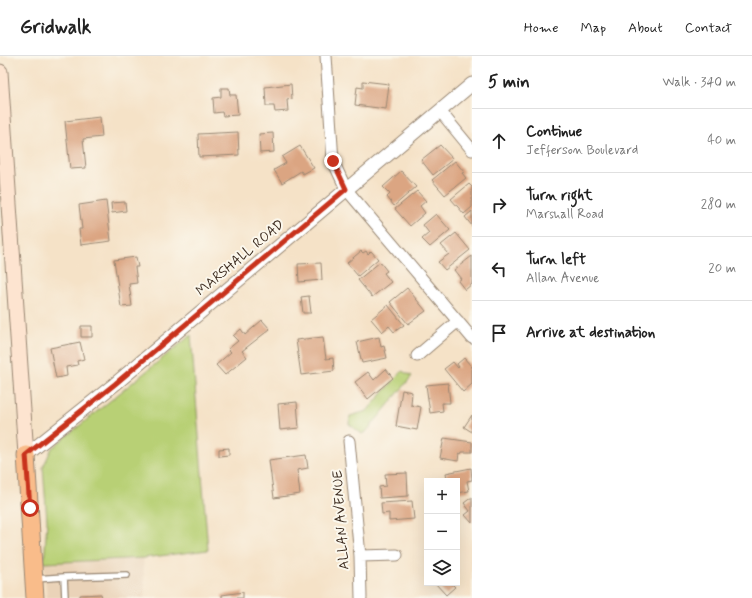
<!DOCTYPE html>
<meta charset="utf-8">
<style>
:root{--surface:#fff;--page:#f6f6f6;--text:#222;--muted:#767676;--line:#e0e0e0}
body{margin:0;font-family:Mynerve,sans-serif;background:var(--page);color:var(--text)}
.controls{position:absolute;right:12px;bottom:12px;display:grid;overflow:hidden;border-radius:0px;box-shadow:0 4px 16px #0002}
.controls button{width:36px;height:36px;display:grid;place-items:center;padding:0;border:0;border-bottom:1px solid var(--line);background:var(--surface);color:var(--text);font:20px sans-serif}
.stop{position:absolute;width:12px;height:12px;margin:-9px;border:3px solid #c8321e;border-radius:50%;background:#fff}
.stop.end{background:#c8321e;border-color:#fff;box-shadow:0 1px 4px #0008}
.list{margin:0;padding:0;list-style:none}
h2{display:flex;justify-content:space-between;align-items:center;height:52px;margin:0;padding:0 16px;font-size:17px}
h2 small{font-size:13px;font-weight:400;color:var(--muted)}
.list li{display:grid;grid-template-columns:26px 1fr auto;gap:12px;align-items:center;box-sizing:border-box;height:64px;padding:0 16px;border-top:1px solid var(--line)}
.list b{display:block;font-size:15px;white-space:nowrap}
.list p{margin:0;font-size:13px;white-space:nowrap;color:var(--muted)}
.list em{font-size:13px;font-style:normal;color:var(--muted)}
.icon{flex:none;width:22px;height:22px;fill:none;stroke:currentColor;stroke-width:2;stroke-linecap:round;stroke-linejoin:round}
.map{position:relative;flex:none;width:472px;height:542px;overflow:hidden}
header{display:flex;align-items:center;gap:24px;box-sizing:border-box;height:56px;padding:0 20px;background:var(--surface);border-bottom:1px solid var(--line)}
header strong{font-size:19px}
nav{display:flex;gap:22px;margin-inline-start:auto;font-size:14px}
main{display:flex}
aside{flex:1;background:var(--surface)}
.map>svg:first-child{display:block}
.built{fill:#ead3b8}
.green{fill:#b8d075;stroke:#7a7d4a}
.building{fill:#dba582}
.lines{fill:none;stroke-linecap:round;stroke-linejoin:round}
.service-casing{stroke:#988672;stroke-width:8}
.minor-casing{stroke:#988672;stroke-width:13}
.tertiary-casing{stroke:#988672;stroke-width:15}
.secondary-casing{stroke:#988672;stroke-width:17}
.primary-casing{stroke:#988672;stroke-width:19}
.service{stroke:#fff;stroke-width:5.5}
.minor{stroke:#fff;stroke-width:11}
.tertiary{stroke:#fff;stroke-width:13}
.secondary{stroke:#fde4d0;stroke-width:15}
.primary{stroke:#f9bc8a;stroke-width:17}
.route{stroke:#c8321e;stroke-width:5}
.labels{text-anchor:middle;dominant-baseline:central;stroke-width:4;stroke-linejoin:round;paint-order:stroke}
.street-label{font-size:14px;fill:#3b2a1e;stroke:#fbf7ec}
</style>
<header>
<strong>Gridwalk</strong>
<nav><a>Home</a><a>Map</a><a>About</a><a>Contact</a></nav>
</header>
<main>
<div class="map">
<svg width="472" height="542" viewBox="0 0 472 542">
<rect width="100%" height="100%" fill="#fbf7ec"/>
<filter id="ink" filterUnits="userSpaceOnUse"><feTurbulence type="fractalNoise" baseFrequency=".025" numOctaves="2"/><feDisplacementMap in="SourceGraphic" scale="8" xChannelSelector="R" yChannelSelector="G"/><feConvolveMatrix kernelMatrix="1 2 1 2 8 2 1 2 1" color-interpolation-filters="sRGB"/></filter>
<filter id="wash" filterUnits="userSpaceOnUse"><feTurbulence type="fractalNoise" baseFrequency=".012" numOctaves="4" result="noise"/><feDisplacementMap in="SourceGraphic" scale="16" xChannelSelector="R" yChannelSelector="G"/><feGaussianBlur stdDeviation="0.9" result="paint"/><feColorMatrix in="noise" values="0 0 0 0 0 0 0 0 0 0 0 0 0 0 0 0 0 1.4 0 .05"/><feComposite in="paint" operator="in"/></filter>
<g filter="url(#wash)">
<rect width="100%" height="100%" fill="#f5e2c7"/>
<path class="built" d="M143 502 145 542H47L44 507Z"/>
<path class="green" d="M191 279 208 494 143 502 44 507 47 465 43 411 52 392Z
M402 315 412 320 367 375 362 378 349 368 350 360 367 355Z"/>
<g id="blocks">
<path class="building" d="M363 25 389 28 386 53 355 49 357 31 363 32Z
M291 28 292 43 287 44 288 55 275 56 274 50H266L265 31Z
M221 32H229L230 39H236L238 59 223 60 222 56 214 57 213 42 221 41Z
M100 61 102 81 83 83 86 112 70 113 65 65Z
M238 76 239 99 199 101 198 78Z
M273 77 274 96 260 97 259 78Z
M440 89 453 103 433 119 421 104Z
M300 90 314 112 303 118 301 115 282 127 274 114 286 107 282 101Z
M455 105 464 116 462 117 466 122 445 139 432 124Z
M401 115 416 131 394 150 387 141 390 138 383 131Z
M469 128 472 131V151L464 158 451 143Z
M417 135 426 145 420 150 425 157 410 170 395 153Z
M106 145 111 185 81 189 79 173H82L79 149Z
M125 146 126 155 112 157 111 147Z
M472 155V170L465 161Z
M436 158 450 174 430 191 422 183 429 177 423 169Z
M456 177 470 194 445 214 438 206 449 198 441 189Z
M361 195 363 197 366 195 368 198 371 195 378 203 358 220 347 207Z
M472 200V228L465 234 458 225 461 223 454 214Z
M136 201 138 211H135L137 227 129 228 132 250 121 251 114 204Z
M380 206 387 215 384 217 391 226 372 241 358 224Z
M321 207 322 224 299 226 298 208Z
M407 232 426 255 408 268 390 246Z
M309 240 311 257H303L301 241Z
M388 249 404 269 394 276 389 270 382 276 371 263Z
M262 264 270 273 242 295 247 301 225 319 216 309 231 296 228 293 238 285 233 280 241 273 245 279Z
M81 270H92V281H81Z
M323 281 326 303 333 302 334 315 301 319 296 284Z
M379 281 381 291 384 290 387 302 362 307 357 286Z
M80 286 84 303 77 305 78 309 66 311 67 320 56 322 50 292Z
M464 302 472 311V328L463 336 444 313 453 306 458 312 459 311 457 308Z
M386 313 393 322 368 343 355 326 368 316 374 324Z
M448 327 450 347H442L443 355 430 357 426 329Z
M402 334 412 336 411 349 421 351 417 374 396 370Z
M297 346 299 372 280 374 278 348Z
M472 359V376L464 371Z
M444 382 472 386V396H462L461 398 459 397 458 405 440 402Z
M229 392V399L219 400V393Z
M306 399 308 412 297 414 300 438 274 442 269 404Z
M471 412 472 424 467 425 469 435 457 437V425H447L446 417Z
M407 417 408 440 380 442 379 431 386 430 385 418Z
M472 441V467L465 459 470 455 464 447Z
M412 445 414 463 389 465V457L382 458 381 447Z
M435 527H451L455 531 446 539Z
M243 536V542H222V539Z
M101 538 102 542H80V539Z"/>
</g>
</g>
<g filter="url(#ink)">
<use href="#blocks" fill-opacity="0" stroke="#988672" stroke-width="1"/>
<g class="lines">
<defs>
<path id="service" d="M64 521 127 519
M35 523 64 521 65 542"/>
<path id="minor" d="M326 0 333 105 346 133 472 282
M440 55 472 94
M417 300 458 265
M349 385 360 500 361 542
M360 500 397 499"/>
<path id="tertiary" d="M26 399 115 328 472 28"/>
<path id="secondary" d="M0 16 26 399"/>
<path id="primary" d="M26 399 35 542"/>
</defs>
<use href="#service" class="service-casing"/>
<use href="#minor" class="minor-casing"/>
<use href="#tertiary" class="tertiary-casing"/>
<use href="#secondary" class="secondary-casing"/>
<use href="#primary" class="primary-casing"/>
<use href="#service" class="service"/>
<use href="#minor" class="minor"/>
<use href="#tertiary" class="tertiary"/>
<use href="#secondary" class="secondary"/>
<use href="#primary" class="primary"/>
</g>
</g>
<g class="lines" filter="url(#ink)">
<path class="route" d="M30 452 26 399 115 328 346 133 333 105"/>
</g>
<g class="labels">
<g class="street-label">
<text transform="translate(240 202) rotate(-40)">MARSHALL ROAD</text>
<text transform="translate(341 464) rotate(-94)">ALLAN AVENUE</text>
</g>
</g>
</svg>
<div class="controls">
<button>+</button>
<button>−</button>
<button><svg class="icon" aria-label="layers" viewBox="0 0 24 24"><path d="M12 4l9 5-9 5-9-5zM3 14l9 5 9-5"/></svg></button>
</div>
<div class="stop" style="left:30px;top:452px"></div>
<div class="stop end" style="left:333px;top:105px"></div>
</div>
<aside>
<h2>5 min<small>Walk · 340 m</small></h2>
<ul class="list">
<li><svg class="icon" aria-label="ahead" viewBox="0 0 24 24"><path d="M12 20V5M6 11l6-6 6 6"/></svg><div><b>Continue</b><p>Jefferson Boulevard</p></div><em>40 m</em></li>
<li><svg class="icon" aria-label="right" viewBox="0 0 24 24"><path d="M7 20v-9h11M14 6l5 5-5 5"/></svg><div><b>Turn right</b><p>Marshall Road</p></div><em>280 m</em></li>
<li><svg class="icon" aria-label="left" viewBox="0 0 24 24"><path d="M17 20v-9H6M10 6l-5 5 5 5"/></svg><div><b>Turn left</b><p>Allan Avenue</p></div><em>20 m</em></li>
<li><svg class="icon" aria-label="arrive" viewBox="0 0 24 24"><path d="M6 21V4h12l-3 4 3 4H6"/></svg><div><b>Arrive at destination</b></div></li>
</ul>
</aside>
</main>
